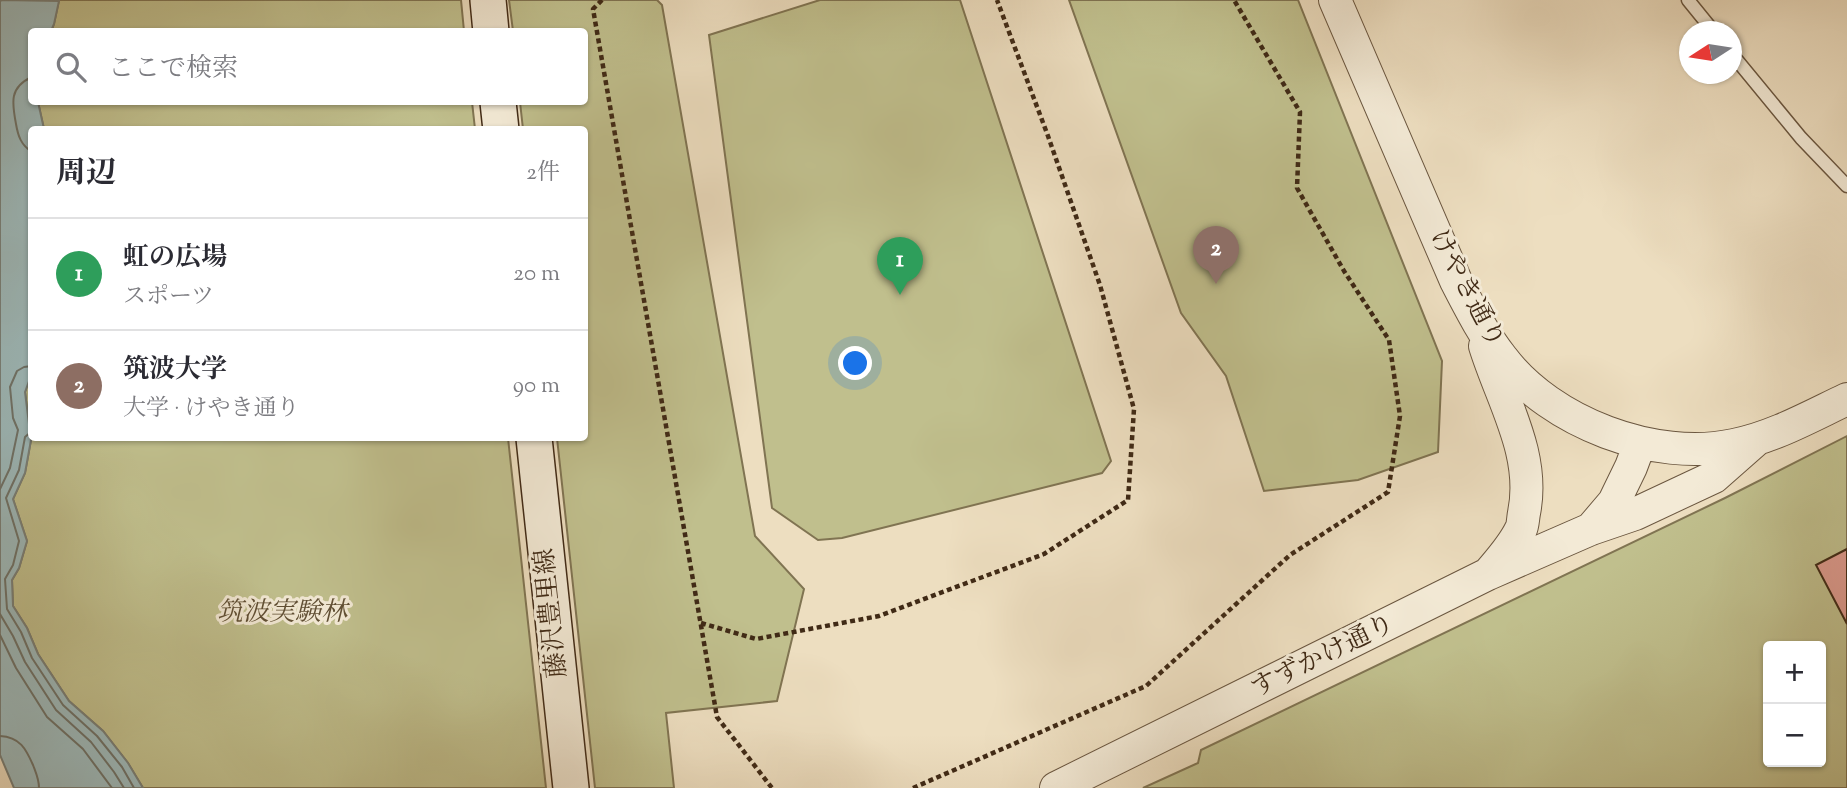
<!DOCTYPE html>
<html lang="ja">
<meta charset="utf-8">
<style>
:root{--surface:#fff;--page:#f2f2f3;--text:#2b2b33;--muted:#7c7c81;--line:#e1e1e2;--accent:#ea580c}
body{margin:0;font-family:"Sorts Mill Goudy","Noto Serif JP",serif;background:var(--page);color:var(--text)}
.controls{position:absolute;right:21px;bottom:21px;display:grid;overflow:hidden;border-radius:7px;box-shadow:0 2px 5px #0004}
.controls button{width:63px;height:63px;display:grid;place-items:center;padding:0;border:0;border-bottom:2px solid var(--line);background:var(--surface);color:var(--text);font:35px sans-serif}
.compass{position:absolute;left:1679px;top:21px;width:63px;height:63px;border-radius:50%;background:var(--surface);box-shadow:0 2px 5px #0004;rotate:258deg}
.you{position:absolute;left:856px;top:364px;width:24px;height:24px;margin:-18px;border:5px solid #fff;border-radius:50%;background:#1a73e8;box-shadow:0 0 0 10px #1a73e833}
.badge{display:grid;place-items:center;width:46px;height:46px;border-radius:50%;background:var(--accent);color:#fff;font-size:23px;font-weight:700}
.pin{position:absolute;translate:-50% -58px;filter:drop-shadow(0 2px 4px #0008)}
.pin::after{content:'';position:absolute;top:37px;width:24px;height:21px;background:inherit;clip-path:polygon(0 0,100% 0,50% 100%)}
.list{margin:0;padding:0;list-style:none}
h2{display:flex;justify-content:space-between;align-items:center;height:91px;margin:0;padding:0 28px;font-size:30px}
h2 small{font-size:23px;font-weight:400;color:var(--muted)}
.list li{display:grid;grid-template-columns:46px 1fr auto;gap:21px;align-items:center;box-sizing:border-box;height:112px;padding:0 28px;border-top:2px solid var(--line)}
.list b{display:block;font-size:26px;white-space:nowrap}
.list p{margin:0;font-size:23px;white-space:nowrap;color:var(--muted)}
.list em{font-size:23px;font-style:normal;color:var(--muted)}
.icon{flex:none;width:38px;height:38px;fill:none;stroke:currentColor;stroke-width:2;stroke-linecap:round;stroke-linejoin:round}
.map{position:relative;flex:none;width:1847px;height:788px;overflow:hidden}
.search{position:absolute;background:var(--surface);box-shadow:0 2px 5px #0004;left:28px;top:28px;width:560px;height:77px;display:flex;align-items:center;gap:18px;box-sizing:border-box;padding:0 24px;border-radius:7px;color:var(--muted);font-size:26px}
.panel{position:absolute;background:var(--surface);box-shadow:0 2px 5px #0004;left:28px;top:126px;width:560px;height:315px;border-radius:7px}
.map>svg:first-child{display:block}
.green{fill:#c0bf8d;stroke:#807452;stroke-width:2;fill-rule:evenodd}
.water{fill:#9dbabc;stroke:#78807a;stroke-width:2}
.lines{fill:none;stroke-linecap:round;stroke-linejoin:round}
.shore{stroke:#6e7269;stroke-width:2}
.building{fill:#df9c91;stroke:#402a16;stroke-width:2}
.service-casing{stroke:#6b5740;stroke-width:15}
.tertiary-casing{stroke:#6b5740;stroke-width:34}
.secondary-casing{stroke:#402a16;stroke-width:38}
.path{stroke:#402a16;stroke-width:4.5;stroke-dasharray:5 3.5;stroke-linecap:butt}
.service{stroke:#f3ead6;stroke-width:12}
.tertiary{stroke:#f3ead6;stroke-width:32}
.secondary{stroke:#f3ead6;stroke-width:35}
.labels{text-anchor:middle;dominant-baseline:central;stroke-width:6;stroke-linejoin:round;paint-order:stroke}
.street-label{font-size:26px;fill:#402a16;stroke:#f3ead6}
.park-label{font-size:26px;font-style:italic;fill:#604f34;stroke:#f3ead6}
</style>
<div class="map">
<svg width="1847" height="788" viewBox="0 0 1847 788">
<rect width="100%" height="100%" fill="#eddec0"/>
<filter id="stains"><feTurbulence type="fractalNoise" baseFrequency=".00286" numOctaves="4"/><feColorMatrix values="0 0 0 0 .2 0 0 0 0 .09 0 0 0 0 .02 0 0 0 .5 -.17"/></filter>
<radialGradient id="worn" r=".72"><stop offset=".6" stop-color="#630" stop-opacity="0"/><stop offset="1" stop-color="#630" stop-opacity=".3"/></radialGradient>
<path class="green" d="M59 0H461L464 31 51 32 54 24Z
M509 0H657L662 5 755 536 804 589 777 701 666 713 674 788H595L557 438H584V130L523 129 520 102H584V32L513 31Z
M820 0H960L1111 461 1102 473 842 538 818 540 772 508 709 35Z
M1069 0H1298L1442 361 1438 452 1358 480 1264 491 1226 376 1181 313Z
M38 102H472L475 129H44Z
M31 373 32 438H508L546 788H143L128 763 103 731 69 701 38 654 27 628 13 606 12 580 19 568 27 541 13 499 25 473 31 440 25 392Z
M1847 436V788H1143L1198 763 1201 750 1725 498ZM1768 646H1821V762H1768Z"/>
<path class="water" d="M2 0 59 1 54 24 51 31 32 32V102H38L44 129 32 130V373L25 392 31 440 25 473 13 499 27 541 19 568 12 580 13 606 27 628 38 654 69 701 103 731 128 763 143 788H14L0 755V1Z"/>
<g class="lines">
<path class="shore" d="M32 77C9 87 12 103 16 124 18 136 21 145 32 152
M32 431 25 437 19 470 6 498 19 541 13 565 5 579 7 609 21 632 32 658 63 705 97 736 122 767 134 788
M0 489 10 468 18 430 13 418 10 387 17 371 24 367 32 366
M0 614 13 636 25 662 56 710 91 742 114 772 124 788
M0 635 16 668 47 717 83 749 112 788
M0 736C20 737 26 749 33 765 36 773 39 779 39 788"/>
</g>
<path class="building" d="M1847 549V624L1816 565Z"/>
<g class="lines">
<defs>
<path id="service" d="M1688 0 1714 32
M1731 53 1801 138 1847 186"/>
<path id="tertiary" d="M1335 0 1456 281C1470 308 1483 334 1502 358 1551 423 1655 462 1734 445 1774 437 1811 416 1847 399
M1485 346C1502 401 1536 454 1524 513 1523 518 1523 525 1521 529 1513 546 1500 560 1489 573
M1591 529 1614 502 1631 467 1640 443
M1056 788 1488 574 1591 529 1635 514 1714 477 1756 440"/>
<path id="secondary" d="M488 0 491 32
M498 102 501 130
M534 438 571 788"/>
</defs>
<use href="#service" class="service-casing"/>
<use href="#tertiary" class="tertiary-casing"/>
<use href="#secondary" class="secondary-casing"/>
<path class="path" d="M602 0 593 9 717 717 772 788
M701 623 756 639 879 616 1044 554 1128 500 1134 409 1100 285 1048 136 997 0
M913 788 1146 686 1290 555 1388 492 1400 416 1389 340 1344 271 1297 188 1300 112 1234 0"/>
<use href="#service" class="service"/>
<use href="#tertiary" class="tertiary"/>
<use href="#secondary" class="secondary"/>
</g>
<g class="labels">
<g class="street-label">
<text transform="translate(1466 289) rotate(62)">けやき通り</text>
<text transform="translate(552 613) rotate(-96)">藤沢豊里線</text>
<text transform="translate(1323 657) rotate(-26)">すずかけ通り</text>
</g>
<g class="park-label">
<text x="282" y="613">筑波実験林</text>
</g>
</g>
<rect width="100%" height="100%" filter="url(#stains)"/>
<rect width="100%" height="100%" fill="url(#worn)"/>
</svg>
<div class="controls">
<button>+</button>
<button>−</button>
</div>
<svg class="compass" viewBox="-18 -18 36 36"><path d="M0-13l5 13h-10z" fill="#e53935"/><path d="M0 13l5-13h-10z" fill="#7c7c81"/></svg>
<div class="you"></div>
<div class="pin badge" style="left:900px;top:295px;background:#2e9e5b">1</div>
<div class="pin badge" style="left:1216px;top:284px;background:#8d6e63">2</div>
<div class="search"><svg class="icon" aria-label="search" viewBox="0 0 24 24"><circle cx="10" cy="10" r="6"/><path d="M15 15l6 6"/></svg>ここで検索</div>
<section class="panel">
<h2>周辺<small>2件</small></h2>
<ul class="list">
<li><span class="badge" style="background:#2e9e5b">1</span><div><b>虹の広場</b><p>スポーツ</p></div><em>20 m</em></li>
<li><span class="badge" style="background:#8d6e63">2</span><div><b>筑波大学</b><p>大学 · けやき通り</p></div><em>90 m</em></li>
</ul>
</section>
</div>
